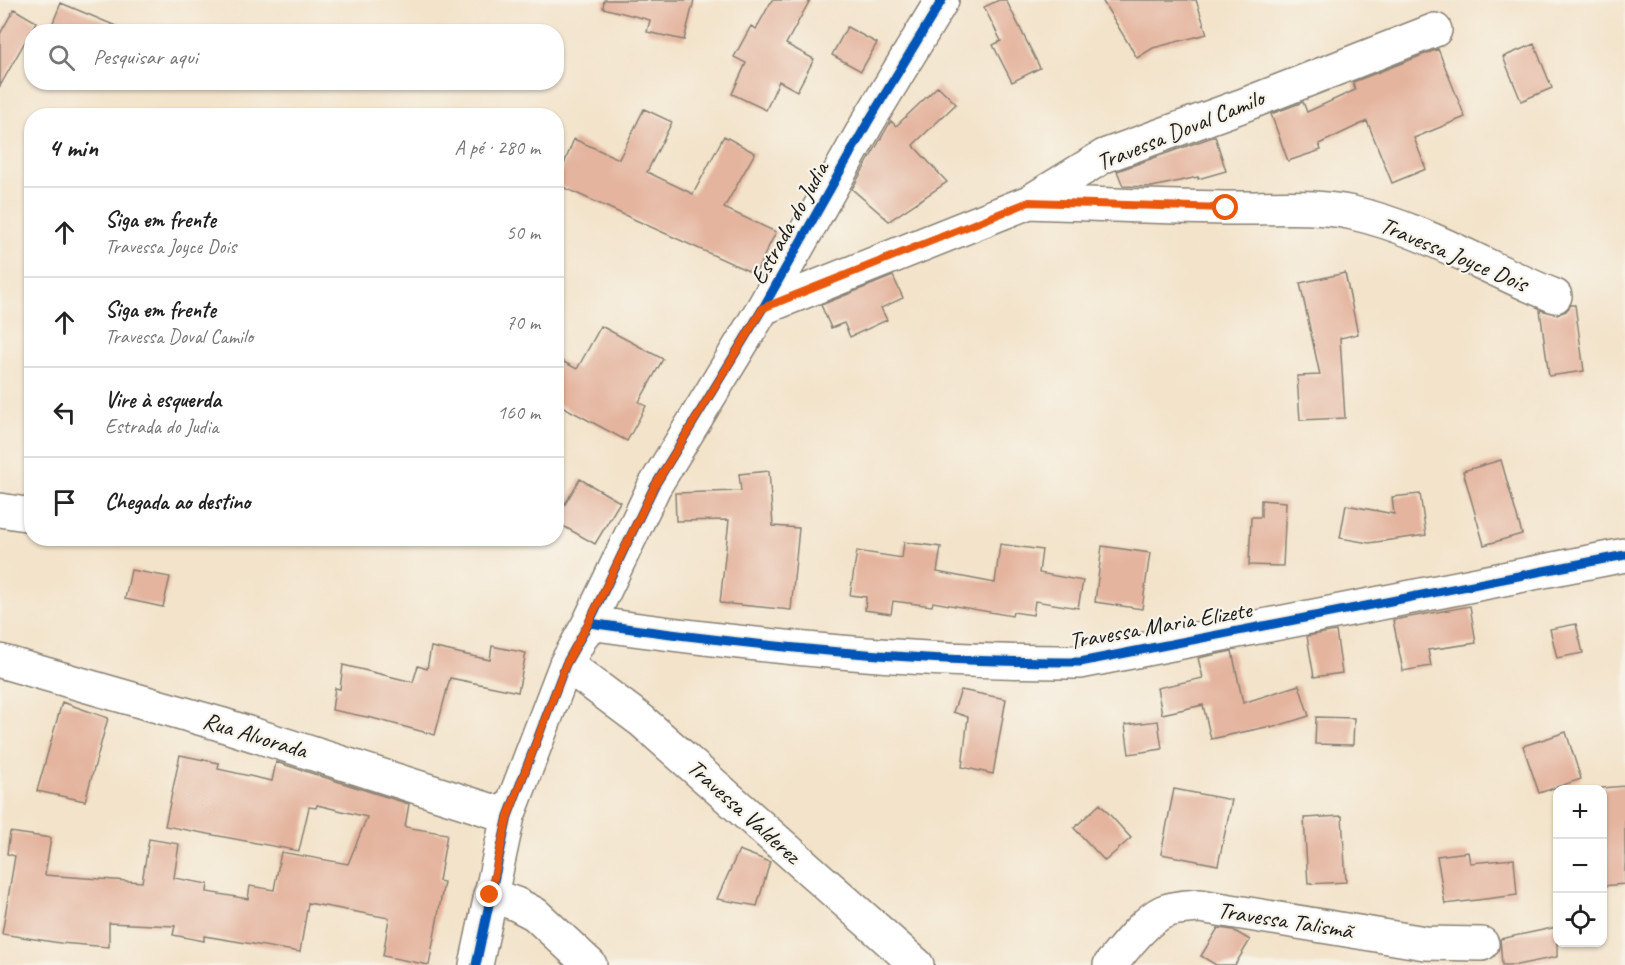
<!DOCTYPE html>
<html lang="pt">
<meta charset="utf-8">
<style>
:root{--surface:#fff;--page:#f2f2f2;--text:#222;--muted:#767676;--line:#e0e0e0}
body{margin:0;font-family:Caveat,sans-serif;background:var(--page);color:var(--text)}
.controls{position:absolute;right:18px;bottom:18px;display:grid;overflow:hidden;border-radius:12px;box-shadow:0 2px 4px #0004}
.controls button{width:54px;height:54px;display:grid;place-items:center;padding:0;border:0;border-bottom:2px solid var(--line);background:var(--surface);color:var(--text);font:30px sans-serif}
.stop{position:absolute;width:18px;height:18px;margin:-14px;border:4px solid #ea580c;border-radius:50%;background:#fff}
.stop.end{background:#ea580c;border-color:#fff;box-shadow:0 2px 6px #0008}
.list{margin:0;padding:0;list-style:none}
h2{display:flex;justify-content:space-between;align-items:center;height:78px;margin:0;padding:0 24px;font-size:26px}
h2 small{font-size:20px;font-weight:400;color:var(--muted)}
.list li{display:grid;grid-template-columns:39px 1fr auto;gap:18px;align-items:center;box-sizing:border-box;height:90px;padding:0 24px;border-top:2px solid var(--line)}
.list b{display:block;font-size:22px;white-space:nowrap}
.list p{margin:0;font-size:20px;white-space:nowrap;color:var(--muted)}
.list em{font-size:20px;font-style:normal;color:var(--muted)}
.icon{flex:none;width:33px;height:33px;fill:none;stroke:currentColor;stroke-width:2;stroke-linecap:round;stroke-linejoin:round}
.map{position:relative;flex:none;width:1625px;height:965px;overflow:hidden}
.search{position:absolute;background:var(--surface);box-shadow:0 2px 4px #0004;left:24px;top:24px;width:540px;height:66px;display:flex;align-items:center;gap:15px;box-sizing:border-box;padding:0 21px;border-radius:24px;color:var(--muted);font-size:22px}
.panel{position:absolute;background:var(--surface);box-shadow:0 2px 4px #0004;left:24px;top:108px;width:540px;height:438px;border-radius:24px}
.map>svg:first-child{display:block}
.building{fill:#e4b49e}
.lines{fill:none;stroke-linecap:round;stroke-linejoin:round}
.minor-casing{stroke:#888073;stroke-width:36}
.minor{stroke:#fff;stroke-width:33}
.cycleway-casing{stroke:#f7f3e8;stroke-width:13}
.cycleway{stroke:#0057b8;stroke-width:9}
.route{stroke:#ea580c;stroke-width:8}
.labels{text-anchor:middle;dominant-baseline:central;stroke-width:4.5;stroke-linejoin:round;paint-order:stroke}
.street-label{font-size:24px;fill:#1c1c1c;stroke:#f7f3e8}
</style>
<div class="map">
<svg width="1625" height="965" viewBox="0 0 1625 965">
<rect width="100%" height="100%" fill="#f7f3e8"/>
<filter id="ink" filterUnits="userSpaceOnUse"><feTurbulence type="fractalNoise" baseFrequency=".0167" numOctaves="2"/><feDisplacementMap in="SourceGraphic" scale="12" xChannelSelector="R" yChannelSelector="G"/><feConvolveMatrix kernelMatrix="1 2 1 2 8 2 1 2 1" color-interpolation-filters="sRGB"/></filter>
<filter id="wash" filterUnits="userSpaceOnUse"><feTurbulence type="fractalNoise" baseFrequency=".008" numOctaves="4" result="noise"/><feDisplacementMap in="SourceGraphic" scale="24" xChannelSelector="R" yChannelSelector="G"/><feGaussianBlur stdDeviation="1.35" result="paint"/><feColorMatrix in="noise" values="0 0 0 0 0 0 0 0 0 0 0 0 0 0 0 0 0 1.4 0 .05"/><feComposite in="paint" operator="in"/></filter>
<g filter="url(#wash)">
<rect width="100%" height="100%" fill="#f3e3ca"/>
<g id="blocks">
<path class="building" d="M604 0H694L684 40 647 32 650 20 603 8Z
M772 0H810L786 44 814 59 797 91 779 81 766 110 732 94 746 63 734 57 751 26 756 29Z
M999 0H1006L1040 68 1012 82 993 45 1001 41 984 7Z
M1102 0H1196L1207 34 1153 48 1137 58Z
M61 3 128 31V32H49Z
M14 9 36 22 0 86V34Z
M847 27 877 43 861 71 832 55Z
M1534 44 1552 88 1521 101 1503 57Z
M1438 49 1465 117 1414 138 1426 169 1392 183 1367 121 1319 144 1321 150 1288 161 1271 114 1303 102 1307 112 1355 90 1353 82Z
M938 86 956 104 913 145 947 182 889 221 852 189 891 121 896 126Z
M644 109 672 122 647 172 693 194 724 136 755 153 724 208 776 232 755 274 556 184 574 139 619 159Z
M1215 136 1226 171 1198 179V177L1152 187 1123 186 1117 171Z
M1345 273 1358 334 1340 338 1345 418 1300 420 1297 376 1320 375 1300 283Z
M893 276 903 298 881 308 887 320 850 337 844 323 831 328 821 305Z
M1571 305H1575L1584 371 1549 376 1540 310 1558 314 1566 311Z
M601 326 663 359 639 402 646 406 627 441 556 403V358L577 369Z
M1501 460 1522 534 1484 545 1463 471Z
M769 471 773 526 799 528 791 610 720 603 729 520 676 521 675 493 741 491 739 474Z
M580 479 620 502 595 544 556 522V519Z
M1420 494 1426 535 1369 543 1340 538 1346 505 1394 514 1392 497Z
M1261 500 1286 502 1283 566 1249 565 1251 517H1261Z
M904 542 941 547 937 572 995 583 1000 544 1042 550 1039 573 1083 581 1078 608 1035 601 1033 615 1013 612 1012 616 933 602 932 606 893 601 891 614 865 610 866 597 850 595 857 551 902 558Z
M1102 546 1150 553 1142 609 1095 602Z
M131 570 170 577 163 607 125 599Z
M1470 606 1476 643 1428 650 1431 666 1403 671 1393 620Z
M1576 624 1583 653 1557 658 1550 629Z
M1336 631 1342 673 1314 677 1307 636Z
M492 646 526 653 518 692 450 678 435 735 372 718 332 710 335 688 340 689 343 665 413 682 418 666 427 669 431 647 490 660Z
M1232 651 1243 703 1299 685 1309 716 1271 728V726L1211 739 1203 705 1162 714 1157 688 1203 678 1198 658Z
M961 690 1006 699 993 774 962 767 968 717 953 712Z
M62 702 108 718 85 801 37 791Z
M1316 717 1354 718 1353 745 1315 744Z
M1158 721 1162 749 1129 754 1125 725Z
M1566 732 1581 779 1539 793 1523 746Z
M180 755 219 763 218 769 272 781 276 762 409 804 405 827 447 834 439 881 444 882 429 965 383 956 389 918 308 903 300 952 204 936V941L173 935 175 926 109 923V947L60 943 2 934 15 856 7 854 10 832 51 838 45 875 142 882 149 839 179 844 174 878 208 884 207 892 248 899 250 886 274 890 281 852 348 864 367 817 317 805 316 808 309 807 299 851 165 826Z
M1625 786V884L1602 886V788Z
M1174 789 1232 800 1218 865 1161 854Z
M1100 804 1131 838 1105 861 1074 828Z
M1342 816 1346 882 1308 884 1304 818Z
M739 850 770 862 757 906 717 899Z
M1468 852 1470 863 1514 859 1517 895 1445 904 1437 856Z
M1557 927V957L1517 965H1502L1500 939Z
M1218 928 1233 930 1250 940 1235 965H1216L1201 956Z"/>
</g>
</g>
<g filter="url(#ink)">
<use href="#blocks" fill-opacity="0" stroke="#888073" stroke-width="1.5"/>
<g class="lines">
<defs>
<path id="minor" d="M1029 202C1094 204 1160 207 1225 208 1267 209 1311 204 1353 213 1425 229 1487 269 1555 296
M763 308 1029 202 1104 156 1241 106 1435 30
M0 510 32 515
M589 623C751 646 916 663 1080 662L1625 555
M0 661 220 724 508 816
M566 664 642 721 917 965
M490 895 516 904 535 914 590 965
M476 965 508 816 566 664 589 623 654 487 763 308 868 122 942 0
M1110 965C1124 949 1144 921 1163 912 1174 907 1188 907 1200 906L1425 943 1482 944"/>
</defs>
<use href="#minor" class="minor-casing"/>
<use href="#minor" class="minor"/>
<defs>
<path id="cycleway" d="M589 623C751 646 916 663 1080 662L1625 555
M476 965 508 816 566 664 589 623 654 487 763 308 868 122 942 0"/>
</defs>
<use href="#cycleway" class="cycleway-casing"/>
<use href="#cycleway" class="cycleway"/>
</g>
</g>
<g class="lines" filter="url(#ink)">
<path class="route" d="M490 895 508 816 566 664 589 622 654 487 763 308 1029 202 1226 208"/>
</g>
<g class="labels">
<g class="street-label">
<text transform="translate(1180 130) rotate(-22)">Travessa Doval Camilo</text>
<text transform="translate(789 223) rotate(-61)">Estrada do Judia</text>
<text transform="translate(1454 254) rotate(23)">Travessa Joyce Dois</text>
<text transform="translate(1160 625) rotate(-10)">Travessa Maria Elizete</text>
<text transform="translate(255 735) rotate(17)">Rua Alvorada</text>
<text transform="translate(744 811) rotate(42)">Travessa Valderez</text>
<text transform="translate(1285 920) rotate(9)">Travessa Talismã</text>
</g>
</g>
</svg>
<div class="controls">
<button>+</button>
<button>−</button>
<button><svg class="icon" aria-label="locate" viewBox="0 0 24 24"><circle cx="12" cy="12" r="6"/><path d="M12 2v4M12 18v4M2 12h4M18 12h4"/></svg></button>
</div>
<div class="stop" style="left:1226px;top:208px"></div>
<div class="stop end" style="left:490px;top:895px"></div>
<div class="search"><svg class="icon" aria-label="search" viewBox="0 0 24 24"><circle cx="10" cy="10" r="6"/><path d="M15 15l6 6"/></svg>Pesquisar aqui</div>
<section class="panel">
<h2>4 min<small>A pé · 280 m</small></h2>
<ul class="list">
<li><svg class="icon" aria-label="ahead" viewBox="0 0 24 24"><path d="M12 20V5M6 11l6-6 6 6"/></svg><div><b>Siga em frente</b><p>Travessa Joyce Dois</p></div><em>50 m</em></li>
<li><svg class="icon" aria-label="ahead" viewBox="0 0 24 24"><path d="M12 20V5M6 11l6-6 6 6"/></svg><div><b>Siga em frente</b><p>Travessa Doval Camilo</p></div><em>70 m</em></li>
<li><svg class="icon" aria-label="left" viewBox="0 0 24 24"><path d="M17 20v-9H6M10 6l-5 5 5 5"/></svg><div><b>Vire à esquerda</b><p>Estrada do Judia</p></div><em>160 m</em></li>
<li><svg class="icon" aria-label="arrive" viewBox="0 0 24 24"><path d="M6 21V4h12l-3 4 3 4H6"/></svg><div><b>Chegada ao destino</b></div></li>
</ul>
</section>
</div>
